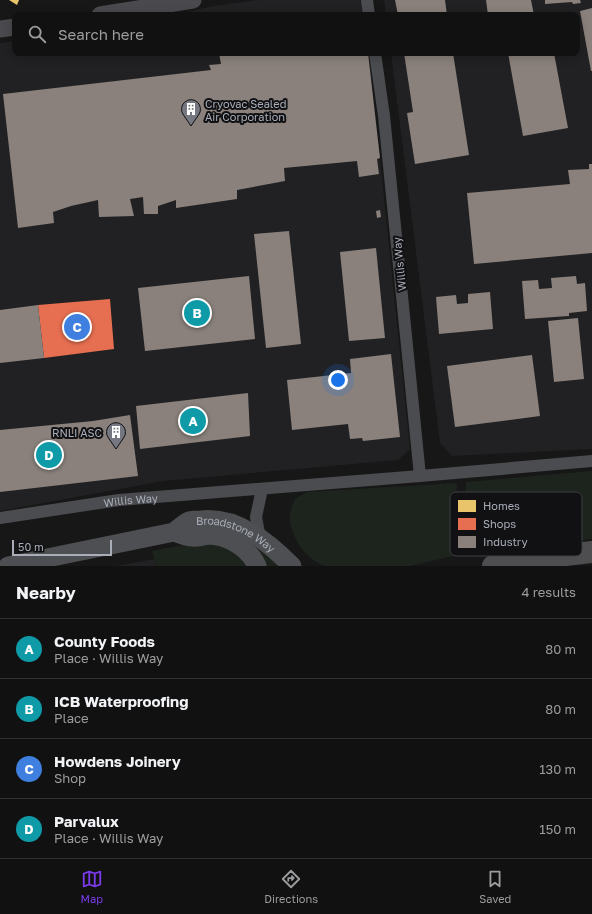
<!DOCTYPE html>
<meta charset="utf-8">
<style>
:root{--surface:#111;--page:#1e1f1f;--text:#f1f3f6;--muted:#9c9d9f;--line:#303131;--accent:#7c3aed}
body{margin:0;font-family:"Golos Text",sans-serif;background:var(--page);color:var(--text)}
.scale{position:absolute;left:12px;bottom:10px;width:100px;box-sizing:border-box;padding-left:4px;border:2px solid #a8adb8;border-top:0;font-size:11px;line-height:14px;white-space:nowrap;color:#a8adb8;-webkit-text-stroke:3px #111113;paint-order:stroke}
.you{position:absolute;left:338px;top:380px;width:14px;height:14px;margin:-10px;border:3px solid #fff;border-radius:50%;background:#1a73e8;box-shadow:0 0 0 6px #1a73e833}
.badge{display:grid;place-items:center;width:26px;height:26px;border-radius:50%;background:var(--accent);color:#fff;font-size:13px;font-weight:700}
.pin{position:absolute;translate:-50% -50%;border:2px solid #fff;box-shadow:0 1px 4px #0006}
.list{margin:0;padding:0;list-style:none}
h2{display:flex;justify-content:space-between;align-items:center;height:52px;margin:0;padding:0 16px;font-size:17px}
h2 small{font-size:13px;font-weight:400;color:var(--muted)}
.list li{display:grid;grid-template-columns:26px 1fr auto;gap:12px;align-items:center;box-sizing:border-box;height:60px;padding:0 16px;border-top:1px solid var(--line)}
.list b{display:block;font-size:15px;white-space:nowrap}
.list p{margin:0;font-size:13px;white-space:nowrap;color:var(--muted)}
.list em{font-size:13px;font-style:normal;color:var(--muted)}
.icon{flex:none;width:22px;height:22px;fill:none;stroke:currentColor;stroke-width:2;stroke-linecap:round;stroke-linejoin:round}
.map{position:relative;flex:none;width:592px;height:566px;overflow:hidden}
.search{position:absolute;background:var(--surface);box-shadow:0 2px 10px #0003;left:12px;right:12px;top:12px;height:44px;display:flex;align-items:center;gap:10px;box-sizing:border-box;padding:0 14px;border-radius:8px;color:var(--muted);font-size:15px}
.sheet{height:292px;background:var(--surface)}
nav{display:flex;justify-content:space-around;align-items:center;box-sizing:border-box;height:56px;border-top:1px solid var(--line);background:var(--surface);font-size:11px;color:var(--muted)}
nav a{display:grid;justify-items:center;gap:2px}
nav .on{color:var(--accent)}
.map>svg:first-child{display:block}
.built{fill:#212123}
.green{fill:#1d241e}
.homes{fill:#e9c46a}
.shops{fill:#e76f51}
.industry{fill:#8a817c}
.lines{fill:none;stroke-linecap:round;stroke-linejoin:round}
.street{stroke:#4b4c50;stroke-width:12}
.secondary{stroke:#4a4a4e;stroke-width:17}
.primary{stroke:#4d4f52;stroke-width:19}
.highway{stroke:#4e4e51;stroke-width:22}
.labels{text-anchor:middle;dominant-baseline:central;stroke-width:4;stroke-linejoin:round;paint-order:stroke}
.poi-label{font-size:11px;fill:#a8adb8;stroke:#111113;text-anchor:start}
.street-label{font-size:11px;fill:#a8adb8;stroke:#111113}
.key{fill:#111113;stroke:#3e4045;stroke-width:1}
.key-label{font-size:11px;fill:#a8adb8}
</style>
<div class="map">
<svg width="592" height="566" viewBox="0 0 592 566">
<rect width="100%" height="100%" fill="#171717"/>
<path class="built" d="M258 0H360L364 4 366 15H174L213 6Z
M384 0H592V449L452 456 440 443 391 53H577V15H386Z
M15 41V53H369L410 449 398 460 163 481 0 511V43Z
M154 559 156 566H115Z"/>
<path class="green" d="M592 471V539L475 552 469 547 465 497 466 482Z
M457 483 456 499 462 551 457 555 410 566H325C307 560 292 539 290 520 289 512 292 506 295 499L307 492Z
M243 535 280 566H265Z
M198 542 223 544 250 566H156L152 551Z"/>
<path class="homes" d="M9 0H19L17 5Z"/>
<path class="shops" d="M110 299 114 349 44 358 38 305Z"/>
<path class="industry" d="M395 0H445L447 15H398Z
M486 0H531L534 15H488Z
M545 0H580L581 3 573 4 572 2 545 4Z
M592 8V71H591L580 11Z
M219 53H368L380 158 377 159 379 174 359 177 357 161 284 168 285 181 237 190V199L176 208V200L158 206V214H144L143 197 130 199 134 216 99 217 98 200 71 206 53 212 54 223 18 228 3 94 211 70 209 65 221 64Z
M404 53H453L469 155 415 164 407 113 413 112Z
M508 53H554L568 128 523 136Z
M589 164H592V253L474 264 467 193 570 184 568 170 589 169Z
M380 210 381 217 377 218 376 211Z
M289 231 301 344 266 348 254 234Z
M376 248 385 338 349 341 340 252Z
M249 276 255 339 145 351 138 288Z
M576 276 577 284 585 283 587 311 569 313V316L525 319 522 281 538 280 539 289 552 288 551 278Z
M490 292 493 329 439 334 436 297 456 295 457 304 468 303V294Z
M38 305 44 358 0 363V310Z
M578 318 584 379 554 382 548 321Z
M391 354 400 437 363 441 362 438 350 439 348 424 292 430 287 380 351 373 350 359Z
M532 355 540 416 455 427 447 366Z
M248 393 250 436 140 449 136 406Z
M130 415 138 476 0 492V430L93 421Z"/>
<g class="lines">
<g class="street">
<path d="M367 0 369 15"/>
<path d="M420 476 592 461"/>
<path id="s1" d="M0 518 119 500 420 476 384 116 375 53"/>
<path d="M260 538 256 517 262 489"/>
</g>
<path class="secondary" d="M100 15 193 0
M0 29 15 27"/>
<g class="primary">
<path d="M174 532C180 534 186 537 192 537 197 538 203 536 208 535 227 535 249 548 257 566"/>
<path id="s2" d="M8 566 174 532C178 529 184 523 189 521 193 520 198 520 201 520 237 516 268 542 292 566"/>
</g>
<path class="highway" d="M493 566 549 557 592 552"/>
</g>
<defs>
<symbol id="building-pin" viewBox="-11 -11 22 30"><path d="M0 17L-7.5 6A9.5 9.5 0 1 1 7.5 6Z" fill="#757880" stroke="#111113"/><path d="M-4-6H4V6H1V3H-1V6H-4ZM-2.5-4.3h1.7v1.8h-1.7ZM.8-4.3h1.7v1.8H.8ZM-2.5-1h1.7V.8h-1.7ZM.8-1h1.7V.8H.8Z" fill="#fff"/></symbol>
</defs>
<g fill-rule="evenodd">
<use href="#building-pin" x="180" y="98" width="22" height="30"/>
<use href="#building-pin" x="105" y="421" width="22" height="30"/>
</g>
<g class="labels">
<g class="poi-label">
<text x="205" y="103">Cryovac Sealed<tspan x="205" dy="13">Air Corporation</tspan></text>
<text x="102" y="432" text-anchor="end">RNLI ASC</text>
</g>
<g class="street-label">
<text transform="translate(399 264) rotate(-96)">Willis Way</text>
<text stroke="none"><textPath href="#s1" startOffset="132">Willis Way</textPath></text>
<text stroke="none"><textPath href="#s2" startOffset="238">Broadstone Way</textPath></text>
</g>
</g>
<rect x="450" y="492" width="132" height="64" rx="6" class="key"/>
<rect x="458" y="500" width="18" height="12" fill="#e9c46a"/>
<rect x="458" y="518" width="18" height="12" fill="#e76f51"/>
<rect x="458" y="536" width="18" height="12" fill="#8a817c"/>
<g class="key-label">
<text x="483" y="510">Homes</text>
<text x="483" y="528">Shops</text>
<text x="483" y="546">Industry</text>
</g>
</svg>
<div class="scale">50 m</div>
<div class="you"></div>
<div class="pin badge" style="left:193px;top:421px;background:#0f9aa8">A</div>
<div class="pin badge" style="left:197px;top:313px;background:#0f9aa8">B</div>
<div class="pin badge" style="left:77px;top:327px;background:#3f7fe0">C</div>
<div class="pin badge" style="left:49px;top:455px;background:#0f9aa8">D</div>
<div class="search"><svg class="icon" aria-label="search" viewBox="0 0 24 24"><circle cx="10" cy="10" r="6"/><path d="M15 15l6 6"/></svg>Search here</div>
</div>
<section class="sheet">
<h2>Nearby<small>4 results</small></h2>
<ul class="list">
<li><span class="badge" style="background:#0f9aa8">A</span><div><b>County Foods</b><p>Place · Willis Way</p></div><em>80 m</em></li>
<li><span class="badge" style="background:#0f9aa8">B</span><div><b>ICB Waterproofing</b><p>Place</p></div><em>80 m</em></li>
<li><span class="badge" style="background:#3f7fe0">C</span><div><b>Howdens Joinery</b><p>Shop</p></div><em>130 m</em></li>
<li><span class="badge" style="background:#0f9aa8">D</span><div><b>Parvalux</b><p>Place · Willis Way</p></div><em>150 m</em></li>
</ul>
</section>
<nav>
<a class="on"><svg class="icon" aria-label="map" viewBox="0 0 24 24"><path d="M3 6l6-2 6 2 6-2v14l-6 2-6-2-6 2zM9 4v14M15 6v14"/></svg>Map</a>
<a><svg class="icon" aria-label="directions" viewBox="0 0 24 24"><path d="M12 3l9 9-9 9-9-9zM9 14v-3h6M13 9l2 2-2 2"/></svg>Directions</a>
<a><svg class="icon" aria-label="saved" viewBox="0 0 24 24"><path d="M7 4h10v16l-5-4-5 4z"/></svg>Saved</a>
</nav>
